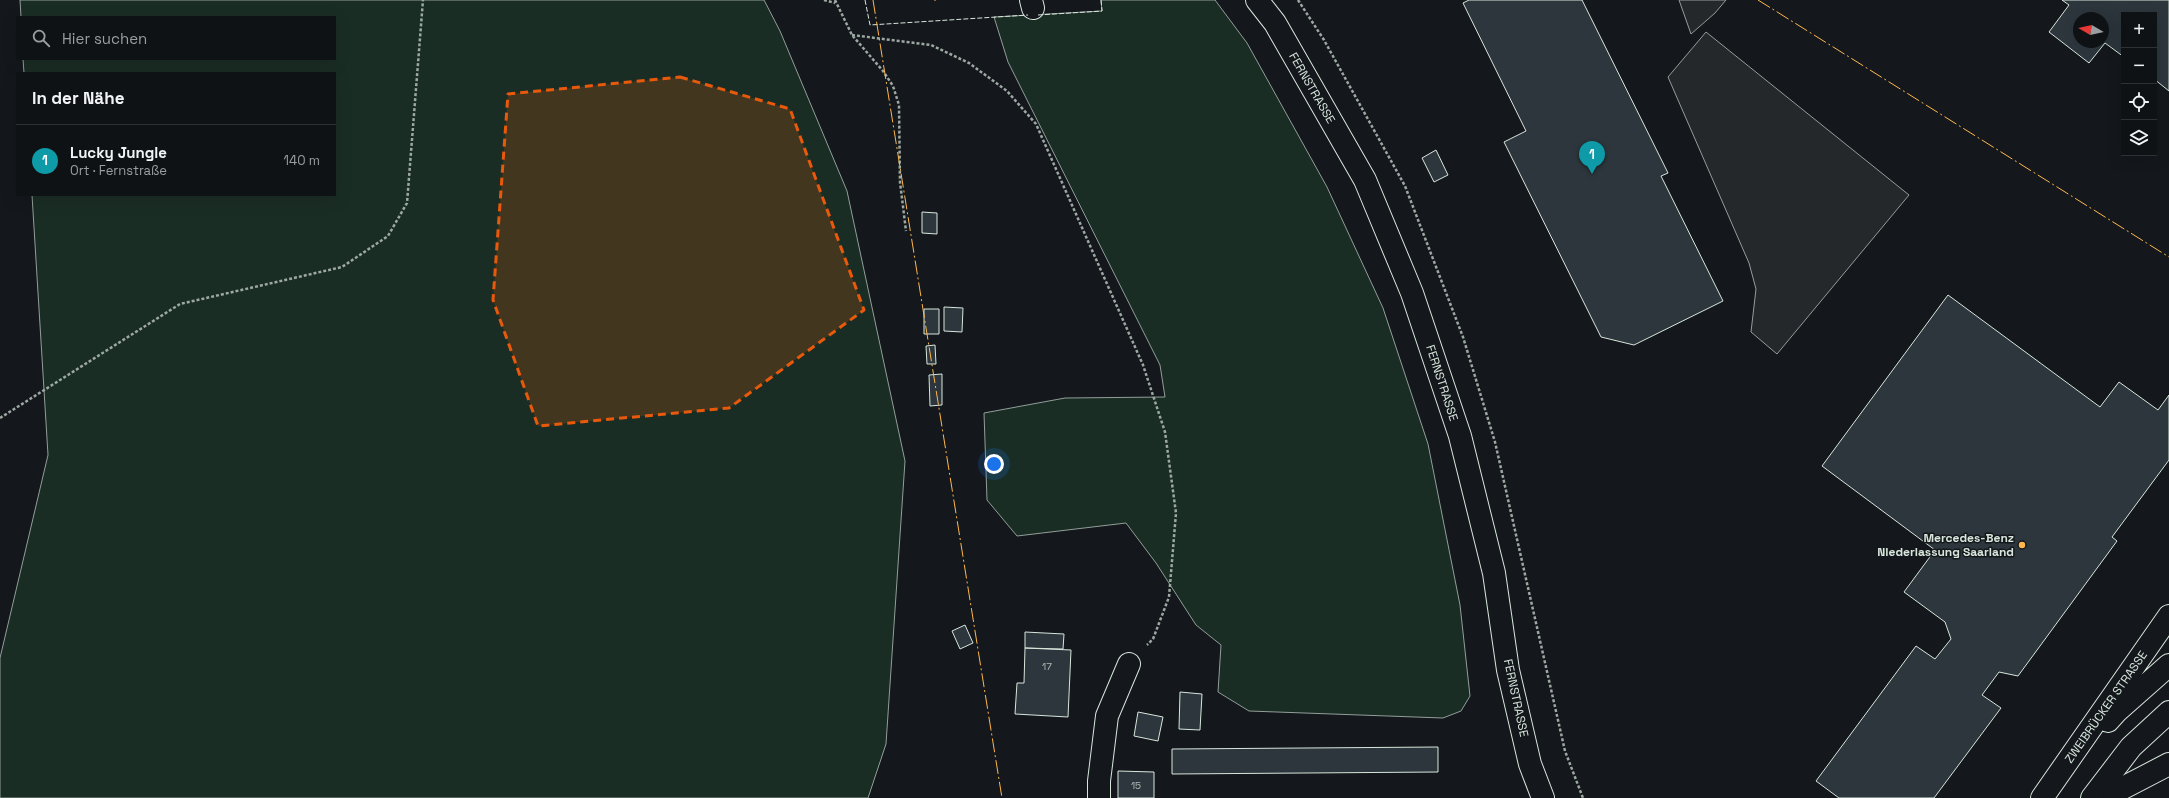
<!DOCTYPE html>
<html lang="de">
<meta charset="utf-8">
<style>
:root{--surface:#0f1215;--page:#1d2022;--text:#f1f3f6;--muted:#9b9ea0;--line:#2f3234;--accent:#7c3aed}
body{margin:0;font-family:"Space Grotesk",sans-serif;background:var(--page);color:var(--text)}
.controls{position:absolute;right:12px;top:12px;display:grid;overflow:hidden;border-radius:0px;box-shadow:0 4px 16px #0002}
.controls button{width:36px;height:36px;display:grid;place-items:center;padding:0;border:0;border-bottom:1px solid var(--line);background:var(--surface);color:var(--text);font:20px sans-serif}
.compass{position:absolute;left:2073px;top:12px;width:36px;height:36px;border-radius:50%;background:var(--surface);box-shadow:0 4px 16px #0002;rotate:279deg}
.you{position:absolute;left:994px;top:464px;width:14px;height:14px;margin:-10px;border:3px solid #fff;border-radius:50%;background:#1a73e8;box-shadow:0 0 0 6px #1a73e833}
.badge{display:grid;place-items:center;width:26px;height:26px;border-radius:50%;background:var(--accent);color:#fff;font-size:13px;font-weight:700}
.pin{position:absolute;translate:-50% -33px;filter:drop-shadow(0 1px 2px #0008)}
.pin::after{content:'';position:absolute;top:21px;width:14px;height:12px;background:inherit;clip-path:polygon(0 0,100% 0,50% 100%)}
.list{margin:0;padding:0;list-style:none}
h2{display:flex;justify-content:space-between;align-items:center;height:52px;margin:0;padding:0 16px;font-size:17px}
h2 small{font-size:13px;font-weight:400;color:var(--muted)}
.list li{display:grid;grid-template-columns:26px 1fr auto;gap:12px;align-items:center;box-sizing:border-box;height:72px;padding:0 16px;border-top:1px solid var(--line)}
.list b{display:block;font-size:15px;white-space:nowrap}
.list p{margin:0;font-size:13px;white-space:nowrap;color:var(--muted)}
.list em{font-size:13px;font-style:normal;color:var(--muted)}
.icon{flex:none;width:22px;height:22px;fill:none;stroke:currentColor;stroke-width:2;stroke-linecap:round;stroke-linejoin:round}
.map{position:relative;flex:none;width:2169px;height:798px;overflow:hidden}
.search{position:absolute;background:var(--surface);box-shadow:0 4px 16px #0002;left:16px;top:16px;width:320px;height:44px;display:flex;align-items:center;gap:10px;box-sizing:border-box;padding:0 14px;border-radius:0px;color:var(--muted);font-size:15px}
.panel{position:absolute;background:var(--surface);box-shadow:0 4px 16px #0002;left:16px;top:72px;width:320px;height:124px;border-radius:0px}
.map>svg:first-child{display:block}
.green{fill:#1a2d24;stroke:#939e99}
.parking{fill:#24282b;stroke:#939e99}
.building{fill:#2c363c;stroke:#d8e6dc;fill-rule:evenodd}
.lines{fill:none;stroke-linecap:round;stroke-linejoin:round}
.minor-casing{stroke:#d8e6dc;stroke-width:24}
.major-casing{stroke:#d8e6dc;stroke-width:24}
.highway-casing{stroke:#d8e6dc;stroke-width:24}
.path{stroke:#9da8a2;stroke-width:2.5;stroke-dasharray:3 2;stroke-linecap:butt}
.minor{stroke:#14181c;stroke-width:22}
.major{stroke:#14181c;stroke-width:22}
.highway{stroke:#14181c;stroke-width:22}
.fence{stroke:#d8e6dc;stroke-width:1;stroke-dasharray:5 2;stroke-linecap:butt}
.power{stroke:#ffb74d;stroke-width:1;stroke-dasharray:14 3 2 3;stroke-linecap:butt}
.marked{fill:#e8590c;fill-opacity:0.2;stroke:#e8590c;stroke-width:3;stroke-dasharray:8 5;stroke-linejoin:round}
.poi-dot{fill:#ffb74d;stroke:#14181c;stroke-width:1.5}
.labels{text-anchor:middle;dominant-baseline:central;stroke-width:3;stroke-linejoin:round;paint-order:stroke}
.number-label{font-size:10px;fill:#adbab4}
.street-label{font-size:12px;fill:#d8e6dc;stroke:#14181c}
.poi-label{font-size:12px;font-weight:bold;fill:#d8e6dc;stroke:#14181c;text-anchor:end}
</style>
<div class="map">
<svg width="2169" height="798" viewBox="0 0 2169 798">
<rect width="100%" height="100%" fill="#14181c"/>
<path class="green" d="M20 0H764L780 31 847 191 905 461 886 744 868 798H0V658L48 455 32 195H335V73H24L23 59H335V17H21Z
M1101 0H1215L1247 43 1327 187 1383 308 1428 444 1460 605 1470 696 1461 711 1443 718 1249 711 1218 692 1221 645 1196 625 1156 563 1126 523 1017 536 987 500 984 413 1065 398 1165 397 1160 365 1008 62 994 17 1102 11Z"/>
<path class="parking" d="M1679 0H1726L1715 13 1691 34Z
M1706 32 1909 195 1777 354 1751 332 1756 289 1749 263 1668 77Z"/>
<path class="building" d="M1469 0H1582L1668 173 1661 176 1723 301 1634 345 1601 337 1504 142 1526 131 1463 3Z
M2062 0H2169V91L2154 79V15H2124V57L2105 43 2089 63 2049 32 2069 5ZM2079 18H2103V42H2079Z
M1436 150 1448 175 1434 182 1422 158Z
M922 212 937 213V234L922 233Z
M1948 295 2100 407 2119 382 2158 410 2169 395V460L2112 537 2117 541 2018 676 1999 672 1982 695 2001 708 1934 798H1839L1816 781 1916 646 1935 659 1951 639 1945 622 1904 592 1935 550 1822 466Z
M944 307 963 308 962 332 944 331Z
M924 309H939V334H924Z
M935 345 936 364H927L926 346Z
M942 374V405L930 406 929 375Z
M965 625 973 643 960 649 952 631Z
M1025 632 1064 634 1063 649 1025 648Z
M1025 648 1071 650 1068 717 1015 714 1017 683H1024Z
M1180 692 1202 694 1200 730 1179 729Z
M1138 712 1163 717 1158 741 1134 736Z
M1438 747V772L1172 774V749Z
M1118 771 1154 772V798H1118Z"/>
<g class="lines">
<defs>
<path id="minor" d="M1031 0 1033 8
M1099 798V781L1107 716 1129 664"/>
<path id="major" d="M1257 0 1275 23 1365 180 1412 293 1460 436 1494 573 1508 670 1530 764 1543 798
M2108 721 2117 711 2169 665
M2042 798 2169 616
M2092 798 2131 747 2169 712"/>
<path id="highway" d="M2113 798 2121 789 2169 764"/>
</defs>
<use href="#minor" class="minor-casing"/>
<use href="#major" class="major-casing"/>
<use href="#highway" class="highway-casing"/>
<path class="path" d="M824 0 835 3
M835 0 852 35 883 71 893 86 899 105 900 182 906 231
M1298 0 1324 40 1405 186 1463 337 1495 442 1565 751 1583 798
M852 35 931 45 969 63 1007 91 1036 124 1143 365 1165 432 1176 513 1169 597 1153 639 1147 645
M0 418 180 304 342 267 388 236 407 203 423 0"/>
<use href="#minor" class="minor"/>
<use href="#major" class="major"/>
<use href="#highway" class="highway"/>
<path class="fence" d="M865 0 870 25 1028 15
M1038 15 1102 11 1101 0"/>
<path class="power" d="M873 0 1002 798
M935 0V1
M1758 0 2169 257"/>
</g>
<path class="marked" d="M680 77 790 109 864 310 729 408 538 426 493 300 508 94Z"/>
<circle class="poi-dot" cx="2022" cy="545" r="4"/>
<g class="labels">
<g class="number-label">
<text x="1047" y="666">17</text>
<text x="1136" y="785">15</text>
</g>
<g class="street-label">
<text transform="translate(1312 88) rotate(60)">FERNSTRASSE</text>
<text transform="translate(1442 383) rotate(72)">FERNSTRASSE</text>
<text transform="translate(1516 698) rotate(78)">FERNSTRASSE</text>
<text transform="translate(2106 707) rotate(-55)">ZWEIBRÜCKER STRASSE</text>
</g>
<g class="poi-label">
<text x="2014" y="538">Mercedes-Benz<tspan x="2014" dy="14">Niederlassung Saarland</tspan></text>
</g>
</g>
</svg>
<div class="controls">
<button>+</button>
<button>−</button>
<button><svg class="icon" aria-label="locate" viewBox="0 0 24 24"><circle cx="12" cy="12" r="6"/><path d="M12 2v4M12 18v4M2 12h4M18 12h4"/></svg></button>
<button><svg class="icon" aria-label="layers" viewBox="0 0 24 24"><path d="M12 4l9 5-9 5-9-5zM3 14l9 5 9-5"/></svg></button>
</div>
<svg class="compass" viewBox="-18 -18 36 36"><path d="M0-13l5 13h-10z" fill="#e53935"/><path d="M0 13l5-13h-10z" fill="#9b9ea0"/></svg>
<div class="you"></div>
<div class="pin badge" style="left:1592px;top:174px;background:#0f9aa8">1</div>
<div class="search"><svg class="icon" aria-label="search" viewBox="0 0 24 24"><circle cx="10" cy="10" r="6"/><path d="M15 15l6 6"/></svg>Hier suchen</div>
<section class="panel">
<h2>In der Nähe<small></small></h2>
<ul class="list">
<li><span class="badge" style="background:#0f9aa8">1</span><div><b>Lucky Jungle</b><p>Ort · Fernstraße</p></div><em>140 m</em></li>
</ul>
</section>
</div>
